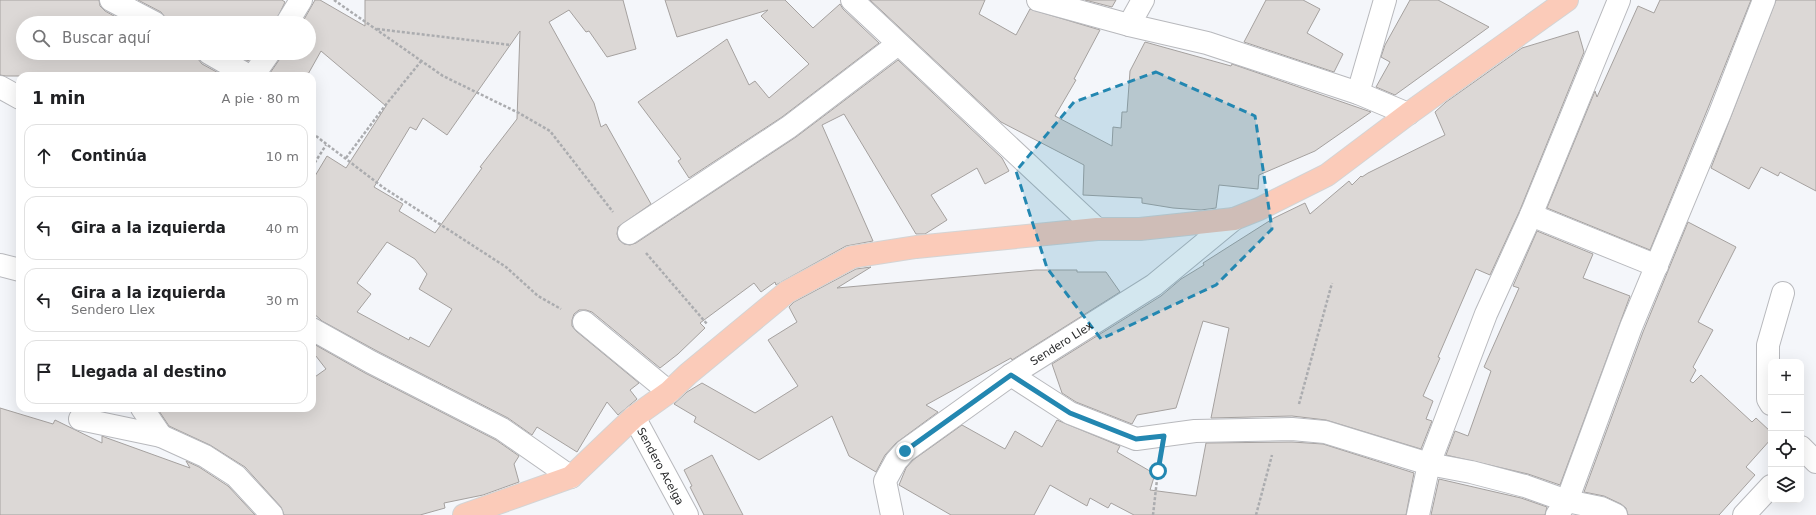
<!DOCTYPE html>
<html lang="es">
<meta charset="utf-8">
<style>
:root{--surface:#fff;--page:#f2f2f2;--text:#202124;--muted:#757577;--line:#e0e0e0}
body{margin:0;font-family:"DejaVu Sans",sans-serif;background:var(--page);color:var(--text)}
.controls{position:absolute;right:12px;bottom:12px;display:grid;overflow:hidden;border-radius:8px;box-shadow:0 4px 16px #0002}
.controls button{width:36px;height:36px;display:grid;place-items:center;padding:0;border:0;border-bottom:1px solid var(--line);background:var(--surface);color:var(--text);font:20px sans-serif}
.stop{position:absolute;width:12px;height:12px;margin:-9px;border:3px solid #2387b1;border-radius:50%;background:#fff}
.stop.end{background:#2387b1;border-color:#fff;box-shadow:0 1px 4px #0008}
.list{margin:0;padding:0;list-style:none}
h2{display:flex;justify-content:space-between;align-items:center;height:52px;margin:0;padding:0 16px;font-size:17px}
h2 small{font-size:13px;font-weight:400;color:var(--muted)}
.list li{display:grid;grid-template-columns:26px 1fr auto;gap:12px;align-items:center;box-sizing:border-box;height:64px;margin:0 8px 8px;padding:0 8px;border:1px solid var(--line);border-radius:12px}
.list b{display:block;font-size:15px;white-space:nowrap}
.list p{margin:0;font-size:13px;white-space:nowrap;color:var(--muted)}
.list em{font-size:13px;font-style:normal;color:var(--muted)}
.icon{flex:none;width:22px;height:22px;fill:none;stroke:currentColor;stroke-width:2;stroke-linecap:round;stroke-linejoin:round}
.map{position:relative;flex:none;width:1816px;height:515px;overflow:hidden}
.search{position:absolute;background:var(--surface);box-shadow:0 4px 16px #0002;left:16px;top:16px;width:300px;height:44px;display:flex;align-items:center;gap:10px;box-sizing:border-box;padding:0 14px;border-radius:22px;color:var(--muted);font-size:15px}
.panel{position:absolute;background:var(--surface);box-shadow:0 4px 16px #0002;left:16px;top:72px;width:300px;height:340px;border-radius:12px}
.map>svg:first-child{display:block}
.building{fill:#dcd8d6;stroke:#a5a19f;fill-rule:evenodd}
.lines{fill:none;stroke-linecap:round;stroke-linejoin:round}
.minor-casing{stroke:#b8b9bd;stroke-width:24}
.major-casing{stroke:#d4d4d4;stroke-width:24}
.path{stroke:#abacaf;stroke-width:2.5;stroke-dasharray:3 2;stroke-linecap:butt}
.minor{stroke:#fff;stroke-width:22}
.major{stroke:#fbcbb9;stroke-width:22}
.route{stroke:#2387b1;stroke-width:5}
.marked{fill:#2387b1;fill-opacity:0.2;stroke:#2387b1;stroke-width:3;stroke-dasharray:8 5;stroke-linejoin:round}
.labels{text-anchor:middle;dominant-baseline:central;stroke-width:3.5;stroke-linejoin:round;paint-order:stroke}
.street-label{font-size:11px;fill:#262728;stroke:#fff}
</style>
<div class="map">
<svg width="1816" height="515" viewBox="0 0 1816 515">
<rect width="100%" height="100%" fill="#f4f6fa"/>
<path class="building" d="M0 0H99L100 6 105 11 123 21 122 23H23V53H197L198 59 202 64 224 76H6L0 75Z
M138 0H282L285 2 275 23H175L166 19 161 12Z
M315 0H320L365 26V0H623L636 49 607 57 589 31 586 32 569 10 549 22 594 103 601 127 606 124 651 204 618 227 617 234 619 240 624 244 630 245 636 243 796 137 898 60 1002 158 1009 171 985 184 977 168 931 195 947 220 925 234H916L844 114 822 125 873 241 846 246 776 285 775 282 761 292 754 283 700 323 705 328 678 354 660 368 592 312 586 310H579L574 314 572 320V326L576 331 639 383 630 390 637 399 618 415 607 402 577 452 537 427 532 435 508 418 377 351 322 321 312 312V181L327 156 346 168 386 106 321 51 307 76H268L279 60 281 53H309V23H302ZM520 31 517 119 480 167 482 168 435 233 399 211 403 204 374 187 410 127 416 130 423 118 447 135ZM387 242 415 259 427 274 419 289 452 309 429 347 410 337 409 340 357 312 371 294 357 283Z
M665 0H785L813 28 840 4 843 9 879 43 782 117 689 178 678 161 681 159 638 102 727 39 749 85 755 81 769 98 809 64 761 16 768 10 677 37Z
M870 0H985L979 14 1016 35 1030 9 1100 30 1074 79 1076 80 1055 116 1112 146 1113 127 1121 128 1122 112H1127L1130 71 1145 42 1231 66 1232 64 1371 112 1315 151 1259 175 1258 189 1219 185 1216 208 1201 210 1173 208 1142 203V198L1083 195 1084 165 1001 122Z
M1085 0H1116L1112 7Z
M1266 0H1303L1320 9 1307 33 1343 54 1334 72 1244 42Z
M1410 0H1438L1489 27 1395 95 1376 87 1390 62 1381 57 1385 45Z
M1660 0H1751L1708 108 1650 250 1547 208 1595 91 1597 97 1638 6 1654 13Z
M1776 0H1816V191L1780 172 1778 176 1761 167 1749 189 1711 168Z
M1578 31 1584 52 1520 210 1490 275 1476 269 1438 357 1440 358 1423 396 1433 401 1426 419 1432 421 1421 449 1326 420 1292 416 1211 418 1229 328 1203 321 1176 408 1137 415 1132 424 1076 402 1062 393 1052 364 1161 296 1181 279 1204 265 1203 263 1274 218 1305 203 1310 214 1349 181 1352 185 1361 176 1362 177 1368 173 1445 135 1435 112 1446 102 1522 48Z
M234 53H254L248 61Z
M1688 222 1736 247 1698 322 1713 330 1693 367 1696 370 1690 381 1693 383 1701 375 1752 422 1756 418 1771 432V439L1746 467 1755 475 1719 515H1628L1626 508 1621 504 1604 496 1584 492 1643 332Z
M1537 231 1593 254 1583 278 1630 296 1560 485 1528 474 1446 455 1455 431 1468 436 1491 371 1484 367 1519 288 1513 286Z
M871 267 837 288 1036 270H1077V272H1106L1120 292 1012 360 1011 358 926 405 938 412 896 443 885 455 876 472 849 456 832 416 759 460 694 422 696 417 674 404 687 392 702 383 755 413 798 386 768 340 797 322 789 307 794 302 856 269Z
M312 343 365 373 496 440 519 456 514 464 519 482 483 495 444 503 445 508 420 515H284L281 507 245 467 210 445 169 426 157 408H312V379L326 369 312 351Z
M0 408 53 424 55 420 102 443V436L107 438 190 468 186 461 199 467 228 486 255 515H0Z
M1057 420 1120 446 1117 452 1155 474 1150 490 1196 496 1206 443 1292 442 1323 444 1414 473 1406 515H1134L1111 503 1108 508 1090 498 1087 506 1050 485 1034 515H951L899 485 906 468 913 460 962 425 1005 449 1015 431 1042 447Z
M712 455 725 480 743 515H704L690 487 692 486 684 470Z
M1439 479 1521 498 1547 507 1545 515H1431Z"/>
<g class="lines">
<defs>
<g id="minor">
<path d="M111 0 155 23"/>
<path d="M852 0 1097 229"/>
<path d="M1038 0 1129 25 1207 43 1358 93 1408 114"/>
<path d="M287 23 301 0"/>
<path d="M1129 25 1143 0"/>
<path d="M209 53 249 76"/>
<path d="M253 76 269 53"/>
<path d="M0 87 20 98"/>
<path d="M1358 93 1385 0"/>
<path d="M1531 215 1657 266"/>
<path d="M629 233 789 127 898 44"/>
<path d="M0 265 20 270"/>
<path d="M584 322 669 392"/>
<path d="M312 329 371 362 502 429 571 477"/>
<path d="M1011 375 1070 413 1136 439 1195 431 1292 429 1325 432 1429 464 1471 472 1525 486 1567 501 1601 508 1616 515"/>
<path d="M1771 404 1768 399V345L1783 293"/>
<path d="M142 408 161 436"/>
<path id="s1" d="M634 417 687 515"/>
<path d="M80 419 161 436 205 456 236 476 272 515"/>
<path d="M1801 447 1816 462"/>
<path id="s2" d="M892 515 885 481 896 461 905 451 1011 375 1154 285 1234 219"/>
<path d="M1418 515 1429 464 1486 314 1531 215 1619 0"/>
<path d="M1557 515 1567 501 1631 327 1720 113 1764 0"/>
<path d="M1744 515 1771 486"/>
</g>
<path id="major" d="M464 515 571 477 634 417 669 392 688 374 787 292 852 257 916 247 1097 229H1140L1234 219 1259 209 1327 175 1408 114 1567 0"/>
</defs>
<use href="#minor" class="minor-casing"/>
<use href="#major" class="major-casing"/>
<path class="path" d="M334 0 443 76 519 113 550 131 613 212
M377 29 511 45
M312 133 384 188 506 267 538 296 561 309
M346 158 384 107 422 60
M312 167 326 145
M646 253 707 324
M1299 404 1332 283
M1153 515 1159 462
M1256 515 1272 455"/>
<use href="#minor" class="minor"/>
<use href="#major" class="major"/>
</g>
<g class="lines">
<path class="route" d="M905 451 1011 375 1070 413 1136 439 1164 436 1158 471"/>
</g>
<path class="marked" d="M1156 72 1255 116 1272 229 1216 285 1101 339 1047 268 1016 171 1074 102Z"/>
<g class="labels">
<g class="street-label">
<text stroke="none"><textPath href="#s2" startOffset="261">Sendero Llex</textPath></text>
<text stroke="none"><textPath href="#s1" startOffset="56">Sendero Acelga</textPath></text>
</g>
</g>
</svg>
<div class="controls">
<button>+</button>
<button>−</button>
<button><svg class="icon" aria-label="locate" viewBox="0 0 24 24"><circle cx="12" cy="12" r="6"/><path d="M12 2v4M12 18v4M2 12h4M18 12h4"/></svg></button>
<button><svg class="icon" aria-label="layers" viewBox="0 0 24 24"><path d="M12 4l9 5-9 5-9-5zM3 14l9 5 9-5"/></svg></button>
</div>
<div class="stop" style="left:1158px;top:471px"></div>
<div class="stop end" style="left:905px;top:451px"></div>
<div class="search"><svg class="icon" aria-label="search" viewBox="0 0 24 24"><circle cx="10" cy="10" r="6"/><path d="M15 15l6 6"/></svg>Buscar aquí</div>
<section class="panel">
<h2>1 min<small>A pie · 80 m</small></h2>
<ul class="list">
<li><svg class="icon" aria-label="ahead" viewBox="0 0 24 24"><path d="M12 20V5M6 11l6-6 6 6"/></svg><div><b>Continúa</b></div><em>10 m</em></li>
<li><svg class="icon" aria-label="left" viewBox="0 0 24 24"><path d="M17 20v-9H6M10 6l-5 5 5 5"/></svg><div><b>Gira a la izquierda</b></div><em>40 m</em></li>
<li><svg class="icon" aria-label="left" viewBox="0 0 24 24"><path d="M17 20v-9H6M10 6l-5 5 5 5"/></svg><div><b>Gira a la izquierda</b><p>Sendero Llex</p></div><em>30 m</em></li>
<li><svg class="icon" aria-label="arrive" viewBox="0 0 24 24"><path d="M6 21V4h12l-3 4 3 4H6"/></svg><div><b>Llegada al destino</b></div></li>
</ul>
</section>
</div>
